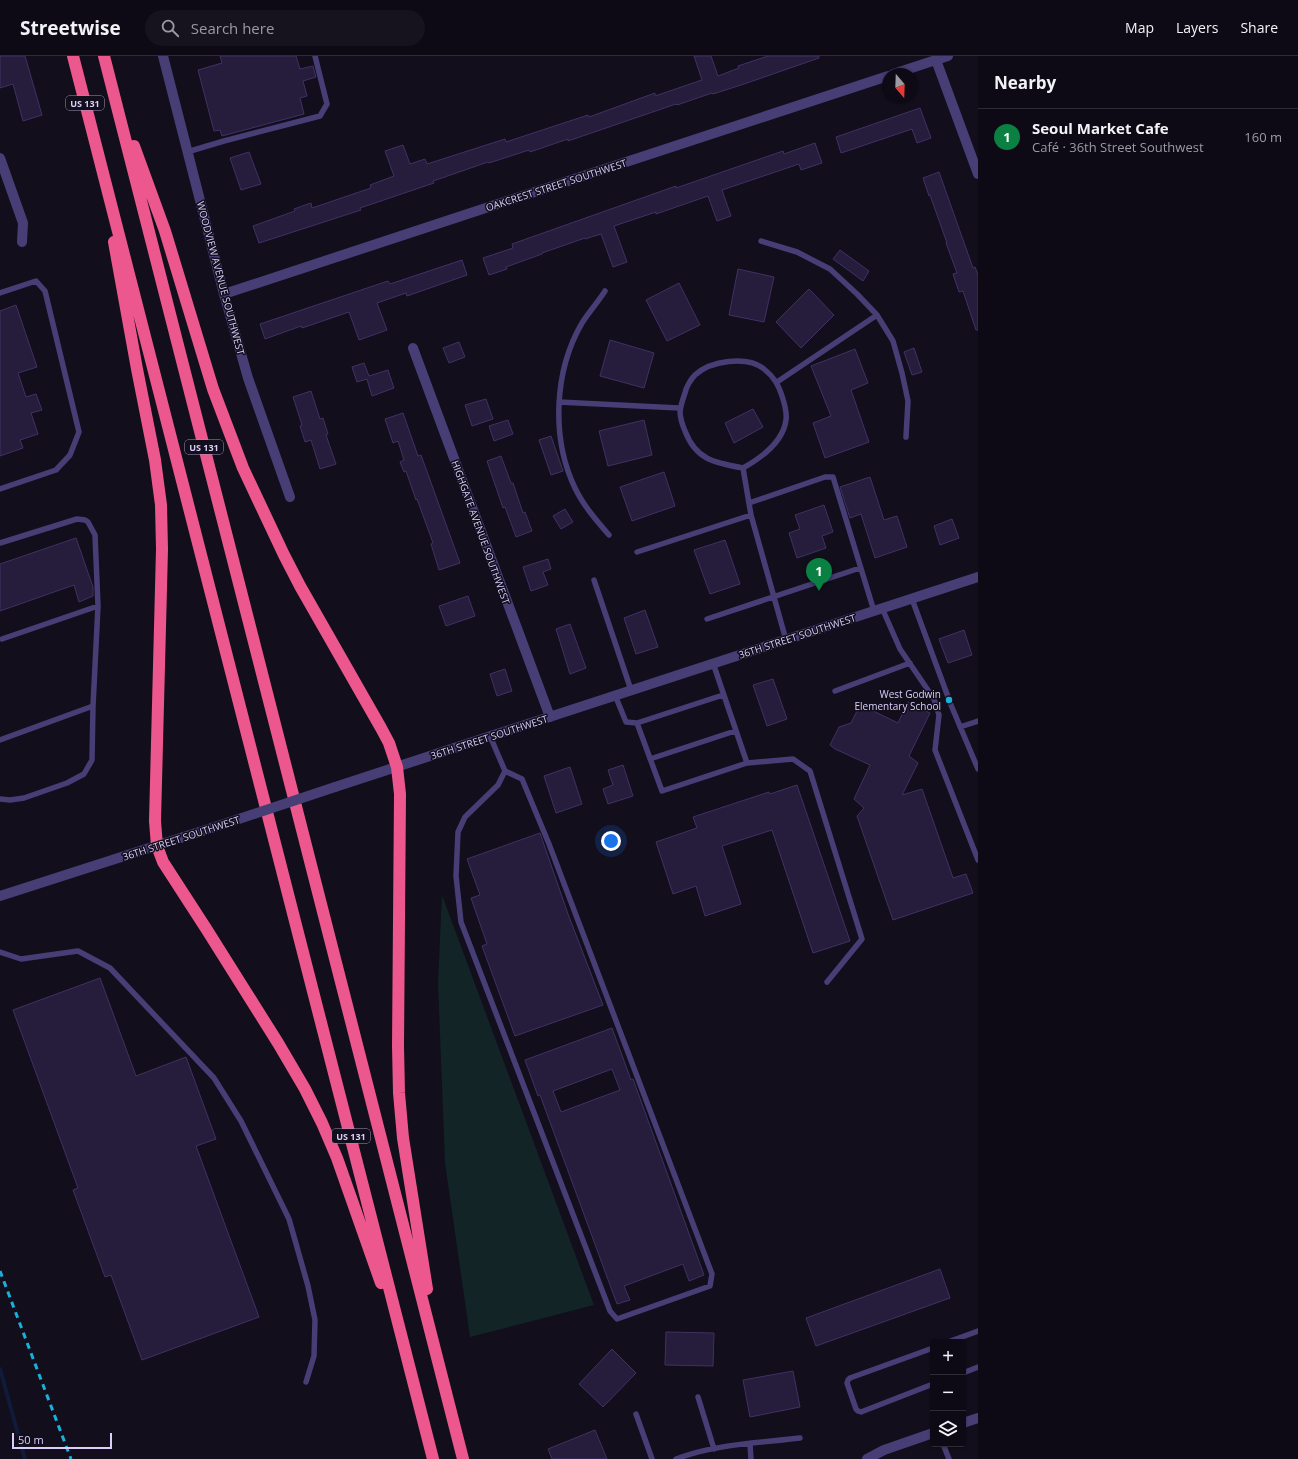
<!DOCTYPE html>
<meta charset="utf-8">
<style>
:root{--surface:#0e0a15;--page:#17131e;--text:#f1f3f6;--muted:#9b9aa0;--line:#2e2b34;--accent:#0b8043}
body{margin:0;font-family:"Open Sans",sans-serif;background:var(--page);color:var(--text)}
.controls{position:absolute;right:12px;bottom:12px;display:grid;overflow:hidden;border-radius:4px;box-shadow:0 1px 3px #0004}
.controls button{width:36px;height:36px;display:grid;place-items:center;padding:0;border:0;border-bottom:1px solid var(--line);background:var(--surface);color:var(--text);font:20px sans-serif}
.compass{position:absolute;left:882px;top:12px;width:36px;height:36px;border-radius:50%;background:var(--surface);box-shadow:0 1px 3px #0004;rotate:161deg}
.scale{position:absolute;left:12px;bottom:10px;width:100px;box-sizing:border-box;padding-left:4px;border:2px solid #d9cffa;border-top:0;font-size:11px;line-height:14px;white-space:nowrap;color:#d9cffa;-webkit-text-stroke:3px #120e1c;paint-order:stroke}
.you{position:absolute;left:611px;top:785px;width:14px;height:14px;margin:-10px;border:3px solid #fff;border-radius:50%;background:#1a73e8;box-shadow:0 0 0 6px #1a73e833}
.badge{display:grid;place-items:center;width:26px;height:26px;border-radius:50%;background:var(--accent);color:#fff;font-size:13px;font-weight:700}
.pin{position:absolute;translate:-50% -33px;filter:drop-shadow(0 1px 2px #0008)}
.pin::after{content:'';position:absolute;top:21px;width:14px;height:12px;background:inherit;clip-path:polygon(0 0,100% 0,50% 100%)}
.list{margin:0;padding:0;list-style:none}
h2{display:flex;justify-content:space-between;align-items:center;height:52px;margin:0;padding:0 16px;font-size:17px}
h2 small{font-size:13px;font-weight:400;color:var(--muted)}
.list li{display:grid;grid-template-columns:26px 1fr auto;gap:12px;align-items:center;box-sizing:border-box;height:56px;padding:0 16px;border-top:1px solid var(--line)}
.list b{display:block;font-size:15px;white-space:nowrap}
.list p{margin:0;font-size:13px;white-space:nowrap;color:var(--muted)}
.list em{font-size:13px;font-style:normal;color:var(--muted)}
.icon{flex:none;width:22px;height:22px;fill:none;stroke:currentColor;stroke-width:2;stroke-linecap:round;stroke-linejoin:round}
.map{position:relative;flex:none;width:978px;height:1403px;overflow:hidden}
header{display:flex;align-items:center;gap:24px;box-sizing:border-box;height:56px;padding:0 20px;background:var(--surface);border-bottom:1px solid var(--line)}
header strong{font-size:19px}
nav{display:flex;gap:22px;margin-inline-start:auto;font-size:14px}
.search{width:280px;height:36px;background:var(--page);display:flex;align-items:center;gap:10px;box-sizing:border-box;padding:0 14px;border-radius:22px;color:var(--muted);font-size:15px}
main{display:flex}
aside{flex:1;background:var(--surface)}
.map>svg:first-child{display:block}
.green{fill:#122426}
.lines{fill:none;stroke-linecap:round;stroke-linejoin:round}
.stream{stroke:#101b3a;stroke-width:4}
.building{fill:#261c3b;stroke:#413165;fill-rule:evenodd}
.service{stroke:#473e76;stroke-width:5.5}
.minor{stroke:#473e76;stroke-width:10}
.tertiary{stroke:#473e76;stroke-width:10}
.motorway{stroke:#ec578d;stroke-width:12}
.rail{stroke:#19b1dc;stroke-width:3;stroke-dasharray:6 5;stroke-linecap:butt}
.tertiary-bridge{stroke:#473e76;stroke-width:10}
.poi-dot{fill:#19b1dc;stroke:#120e1c;stroke-width:1.5}
.labels{text-anchor:middle;dominant-baseline:central;stroke-width:3;stroke-linejoin:round;paint-order:stroke}
.shield{fill:#120e1c;stroke:#9d95b7;stroke-width:1}
.shield-label{font-size:9px;font-weight:bold;fill:#d9cffa}
.street-label{font-size:10px;fill:#d9cffa;stroke:#120e1c}
.poi-label{font-size:10px;fill:#d9cffa;stroke:#120e1c;text-anchor:end}
</style>
<header>
<strong>Streetwise</strong>
<div class="search"><svg class="icon" aria-label="search" viewBox="0 0 24 24"><circle cx="10" cy="10" r="6"/><path d="M15 15l6 6"/></svg>Search here</div>
<nav><a>Map</a><a>Layers</a><a>Share</a></nav>
</header>
<main>
<div class="map">
<svg width="978" height="1403" viewBox="0 0 978 1403">
<rect width="100%" height="100%" fill="#120e1c"/>
<path class="green" d="M442 839 594 1249 470 1281 445 1107 438 927Z"/>
<g class="lines">
<path class="stream" d="M0 1313 25 1403"/>
</g>
<path class="building" d="M0 0H25L42 59 23 65 13 28 0 32Z
M220 0H296L300 13 313 10 316 21 303 25 307 40 300 42 304 58 222 80 220 74 214 75 198 14 222 7Z
M694 0H711L718 20 739 12 738 10 768 0H819V2L744 28 713 38 712 37 677 49 676 48 568 85V83L530 96 529 94 489 107 488 106 433 125 434 127 360 152 361 154 259 187 253 170 295 155 294 153 311 147 312 152 371 132 370 129 394 120 385 95 403 89 410 108 425 103 427 108 505 83 506 86 588 59 589 61 655 37V40L702 24Z
M920 52 931 82 917 87 912 73 841 97 836 81Z
M815 87 822 107 801 114 799 108 722 134 731 160 717 165 708 140 656 158V156L614 170 627 206 613 211 601 178 585 183V182L542 197V198L506 211 507 213 489 219 483 202 513 192 512 188 676 130V132L783 95 784 98Z
M249 96 261 128 241 134 230 102Z
M939 116 973 212 975 211 978 219V274H976L963 235 959 236 953 218 957 217 946 187H947L930 139 929 140 923 122Z
M840 194 869 215 863 225 833 203Z
M462 204 467 219 407 240 406 237 377 247 387 274 359 284 349 256 302 272 301 270 265 283 260 268 388 225 390 228Z
M738 213 774 221 764 266 729 259Z
M679 227 700 269 667 285 646 244Z
M809 233 834 259 801 292 776 266Z
M16 249 37 311 18 317 26 341 36 338 42 354 31 357 38 378 20 384 23 392 0 400V255Z
M610 284 654 297 644 332 600 320Z
M459 286 465 301 449 307 443 292Z
M914 292 922 316 912 319 904 296Z
M855 293 868 327 851 334 869 386 825 402 813 367 831 360 811 310Z
M364 307 369 320 388 314 394 332 372 340 367 323 357 326 352 311Z
M311 335 320 363 323 362 328 378 326 379 336 408 320 413 311 384 305 386 300 370 302 369 293 341Z
M486 343 493 363 472 370 465 349Z
M753 353 763 371 734 387 725 367Z
M403 357 418 400 421 399 460 507 439 514 431 488 433 487 417 443 416 444 406 415 404 416 400 406 404 404 398 385 393 387 385 363Z
M508 364 513 378 494 385 489 370Z
M644 364 652 399 608 410 599 375Z
M551 380 563 415 551 419 539 384Z
M501 400 511 427H513L523 457 525 456 532 475 516 481 505 451 503 452 487 405Z
M664 416 675 450 632 465 620 431Z
M870 421 884 464 897 460 907 491 875 502 861 458 850 462 840 431Z
M824 449 833 476 822 480 826 492 797 502 789 477 800 473 795 459Z
M565 453 573 466 561 473 553 460Z
M952 463 959 482 940 489 934 470Z
M76 482 93 531V540L79 546 74 529 0 555V508Z
M725 484 740 528 710 538 694 494Z
M548 503 551 513 543 516 548 529 531 535 523 511Z
M468 540 475 560 446 570 439 550Z
M645 554 658 591 636 598 624 562Z
M570 568 586 612 570 618 556 573Z
M964 574 972 599 948 607 939 583Z
M505 613 512 635 497 640 490 618Z
M773 623 787 663 767 670 753 629Z
M908 646 930 657 909 700 918 707 902 739 922 733 953 822 966 818 973 837 893 864 857 760 864 752 854 743 870 709 835 693 830 689 839 671 851 667 857 655 861 649 898 667Z
M623 709 633 740 608 748 603 733 613 729 608 714Z
M570 711 582 748 556 757 544 720Z
M797 729 850 885 813 897 772 774 722 790 741 848 705 860 696 830 673 838 656 786 697 772 693 761 769 736 770 738Z
M540 777 568 858 603 949 515 980 482 890 487 888 471 842 480 839 467 803Z
M100 922 136 1020 186 1001 216 1083 196 1090 259 1261 142 1304 111 1219 105 1221 73 1134 78 1132 13 954Z
M612 972 631 1024 633 1023 704 1219 689 1225 683 1208 624 1230 630 1244 617 1248 540 1039 538 1040 525 1004ZM612 1013 620 1034 561 1056 553 1035Z
M940 1213 950 1242 816 1290 806 1262Z
M666 1276 714 1277 713 1310 665 1309Z
M612 1293 636 1317 603 1351 579 1328Z
M793 1315 800 1351 750 1361 743 1324Z
M595 1374 607 1403H552L548 1393Z"/>
<g class="lines">
<path class="service" d="M187 96 224 85 320 60 327 48 315 0
M761 185 797 196 830 213 857 238 877 259 893 285 902 317 908 345 906 381
M605 235C598 246 589 256 582 267 554 315 551 382 575 432 583 449 596 464 609 479
M0 237 36 225 45 235 79 376 70 399 56 414 0 433
M777 326 877 259
M559 346 679 352
M743 412C715 407 696 404 685 375 678 358 679 354 685 337 686 331 691 323 695 319 710 305 747 299 764 313 774 321 778 328 782 340 784 346 787 357 786 364 783 386 761 402 743 412L751 459 786 584
M749 447 825 421H833L874 555
M0 487 77 463 85 464 88 466 95 479 98 550 93 650 0 684
M637 496 751 459
M594 524 631 634
M912 543 951 649 978 713
M882 552 900 593 934 643 939 659 935 694 978 804
M707 563 860 512
M2 583 98 550
M713 607 747 707
M835 635 910 607
M615 639 626 666 637 667 723 639
M637 667 662 735 747 707 793 703 810 715 862 883 827 926
M960 671 978 665
M490 680 505 715 498 729 465 761 458 776 456 820 461 866 610 1255 617 1263 710 1230 712 1218 549 788 522 723 505 715
M650 703 735 675
M0 743 10 744 24 742 67 727 84 718 92 704 93 650
M0 896 21 903 78 895 110 912 214 1022 241 1065 289 1163 308 1230 315 1264 314 1300 306 1326
M948 1286 978 1275
M933 1292 850 1322 848 1324 847 1327 856 1353 858 1355 861 1356 933 1328
M963 1317 978 1311
M698 1341 714 1393
M636 1358 652 1403
M750 1388 751 1403
M943 1388 949 1403
M676 1403C715 1388 759 1387 800 1382"/>
<path class="minor" d="M163 0 224 238 248 322 290 441
M936 4 978 118
M893 18 948 0
M0 102 23 167 22 186
M224 238 888 20
M413 292 550 661
M963 1367 978 1362
M867 1403 884 1394 933 1377"/>
<path class="tertiary" d="M335 731 978 521
M0 840 224 768"/>
<path class="motorway" d="M73 0 433 1403
M104 0 463 1403
M134 90 165 175 213 333 243 412 284 499 300 530 381 672 389 687 397 711 400 738 398 990 399 1037 403 1082 427 1233
M114 186 137 313 155 404 161 449 162 493 155 765 157 790 163 806 207 874 278 987 305 1033 322 1067 337 1102 381 1227"/>
<path class="rail" d="M0 1215 71 1403"/>
<path class="tertiary-bridge" d="M224 768 335 731"/>
</g>
<circle class="poi-dot" cx="949" cy="644" r="4"/>
<g class="labels">
<g class="shield">
<rect x="66" y="40" width="38" height="14" rx="3"/>
<rect x="185" y="384" width="38" height="14" rx="3"/>
<rect x="332" y="1073" width="38" height="14" rx="3"/>
</g>
<g class="shield-label">
<text x="85" y="47">US 131</text>
<text x="204" y="391">US 131</text>
<text x="351" y="1080">US 131</text>
</g>
<g class="street-label">
<text transform="translate(556 129) rotate(-18)">OAKCREST STREET SOUTHWEST</text>
<text transform="translate(221 222) rotate(75)">WOODVIEW AVENUE SOUTHWEST</text>
<text transform="translate(481 476) rotate(70)">HIGHGATE AVENUE SOUTHWEST</text>
<text transform="translate(797 580) rotate(-18)">36TH STREET SOUTHWEST</text>
<text transform="translate(489 681) rotate(-18)">36TH STREET SOUTHWEST</text>
<text transform="translate(181 782) rotate(-18)">36TH STREET SOUTHWEST</text>
</g>
<g class="poi-label">
<text x="941" y="638">West Godwin<tspan x="941" dy="12">Elementary School</tspan></text>
</g>
</g>
</svg>
<div class="controls">
<button>+</button>
<button>−</button>
<button><svg class="icon" aria-label="layers" viewBox="0 0 24 24"><path d="M12 4l9 5-9 5-9-5zM3 14l9 5 9-5"/></svg></button>
</div>
<svg class="compass" viewBox="-18 -18 36 36"><path d="M0-13l5 13h-10z" fill="#e53935"/><path d="M0 13l5-13h-10z" fill="#9b9aa0"/></svg>
<div class="scale">50 m</div>
<div class="you"></div>
<div class="pin badge" style="left:819px;top:535px">1</div>
</div>
<aside>
<h2>Nearby<small></small></h2>
<ul class="list">
<li><span class="badge">1</span><div><b>Seoul Market Cafe</b><p>Café · 36th Street Southwest</p></div><em>160 m</em></li>
</ul>
</aside>
</main>
